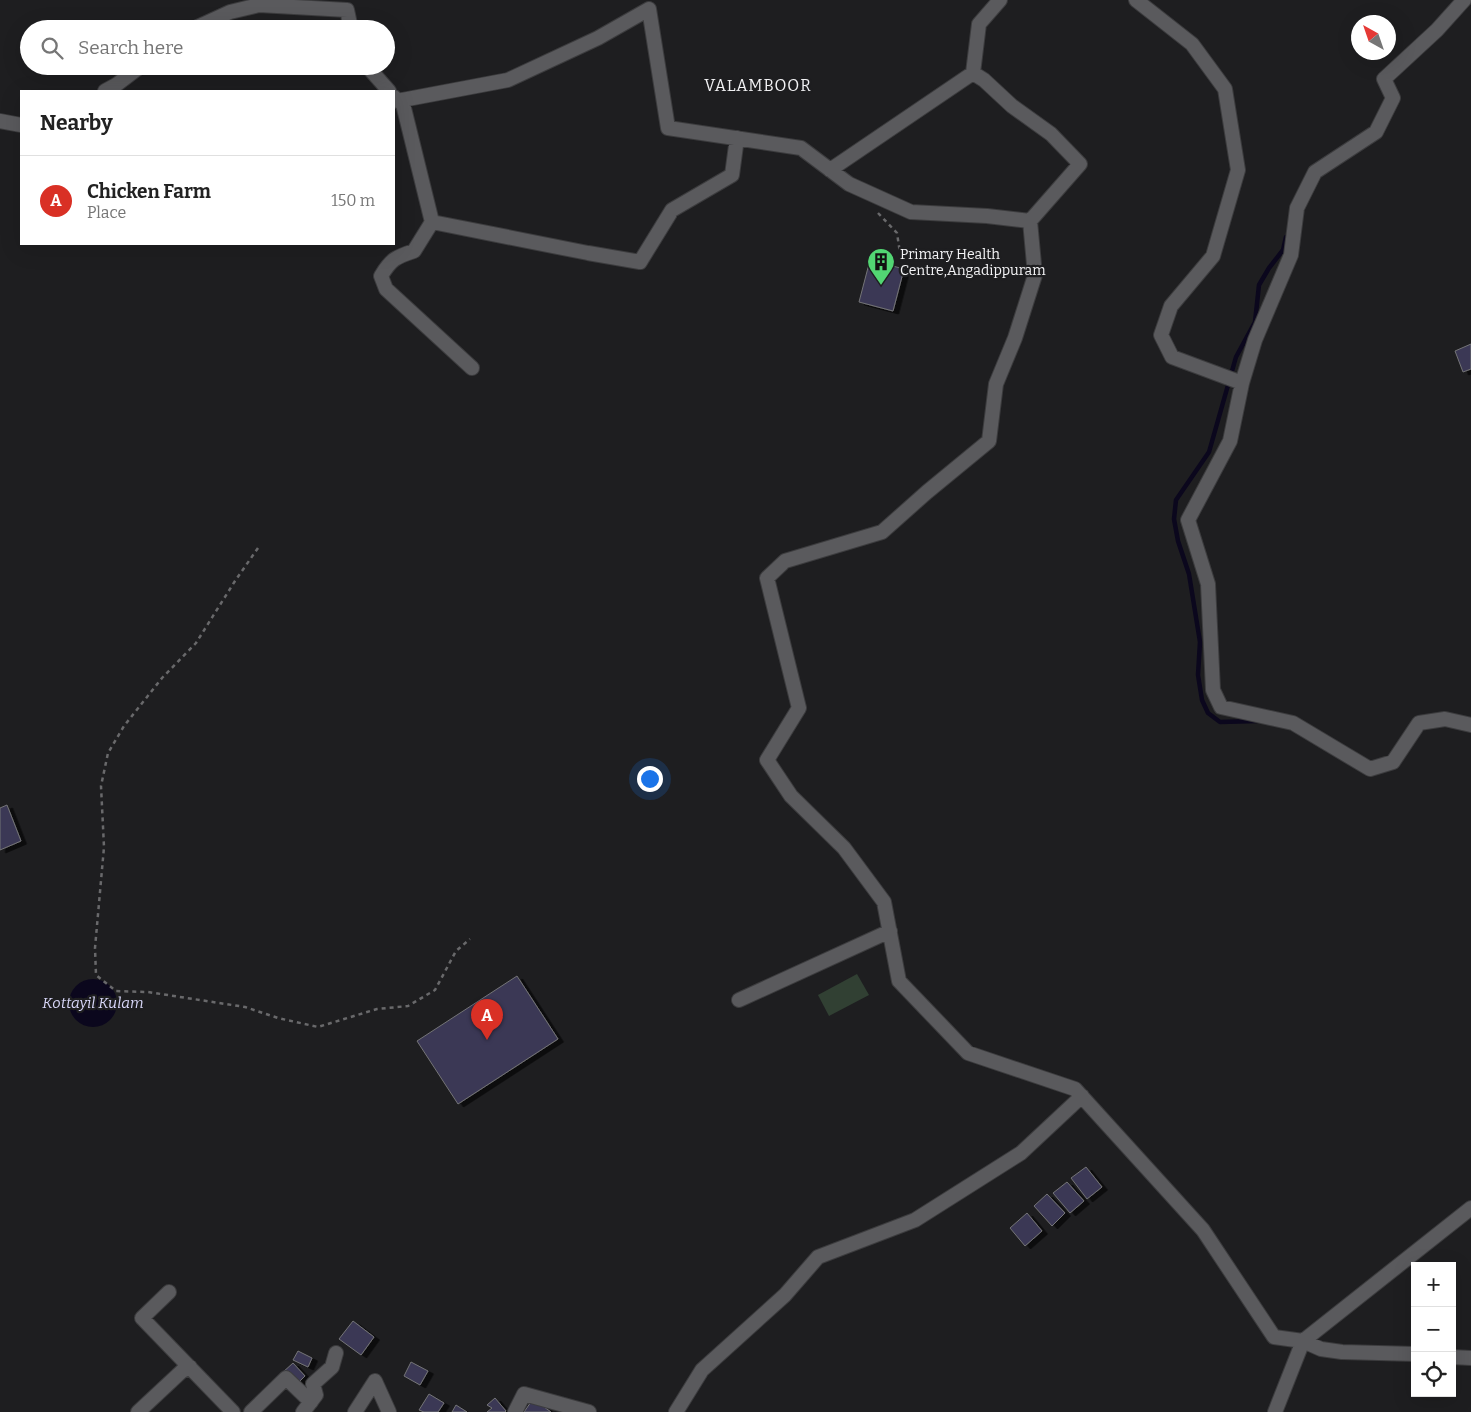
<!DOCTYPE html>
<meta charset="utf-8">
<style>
:root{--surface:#fff;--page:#f2f2f2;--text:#222;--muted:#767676;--line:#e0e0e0;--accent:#d93025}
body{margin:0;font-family:Bitter,serif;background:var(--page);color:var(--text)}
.controls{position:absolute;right:15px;bottom:15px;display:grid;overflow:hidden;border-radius:0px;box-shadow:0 5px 20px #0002}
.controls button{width:45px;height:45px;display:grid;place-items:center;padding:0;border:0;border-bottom:1px solid var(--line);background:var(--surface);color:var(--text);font:25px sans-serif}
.compass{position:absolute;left:1351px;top:15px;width:45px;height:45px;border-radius:50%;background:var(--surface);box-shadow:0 5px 20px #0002;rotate:320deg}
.you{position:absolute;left:649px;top:778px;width:18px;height:18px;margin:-12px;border:4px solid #fff;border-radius:50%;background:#1a73e8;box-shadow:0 0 0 8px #1a73e833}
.badge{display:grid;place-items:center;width:32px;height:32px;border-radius:50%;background:var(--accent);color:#fff;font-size:16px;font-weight:700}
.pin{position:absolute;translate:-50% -41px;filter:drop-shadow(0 1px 2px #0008)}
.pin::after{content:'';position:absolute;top:26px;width:18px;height:15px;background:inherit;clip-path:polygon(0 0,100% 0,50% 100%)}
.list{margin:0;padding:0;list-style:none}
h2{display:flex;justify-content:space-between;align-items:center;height:65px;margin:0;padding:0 20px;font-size:21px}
h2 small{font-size:16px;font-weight:400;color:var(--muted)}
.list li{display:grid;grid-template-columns:32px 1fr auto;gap:15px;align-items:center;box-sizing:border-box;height:90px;padding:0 20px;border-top:1px solid var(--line)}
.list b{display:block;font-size:19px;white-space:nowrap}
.list p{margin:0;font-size:16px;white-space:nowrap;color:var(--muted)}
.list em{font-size:16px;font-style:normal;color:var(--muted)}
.icon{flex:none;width:28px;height:28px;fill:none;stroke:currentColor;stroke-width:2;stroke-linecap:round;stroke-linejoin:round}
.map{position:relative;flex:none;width:1471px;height:1412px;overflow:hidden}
.search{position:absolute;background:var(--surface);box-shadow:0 5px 20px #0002;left:20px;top:20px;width:375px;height:55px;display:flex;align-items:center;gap:12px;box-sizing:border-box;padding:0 18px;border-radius:28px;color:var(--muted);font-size:19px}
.panel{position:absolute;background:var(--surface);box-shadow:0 5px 20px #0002;left:20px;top:90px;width:375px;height:155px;border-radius:0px}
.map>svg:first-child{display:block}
.green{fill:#314033}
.water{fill:#0b071d}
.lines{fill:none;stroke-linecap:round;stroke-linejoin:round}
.stream{stroke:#0b071d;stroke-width:4.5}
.building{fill:#3b3954;stroke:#747477;filter:url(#shadow)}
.minor-casing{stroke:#3c3c3e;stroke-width:16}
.path{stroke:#69696b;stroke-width:2.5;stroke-dasharray:4 4;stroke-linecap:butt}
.minor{stroke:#5a5a5d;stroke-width:14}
.labels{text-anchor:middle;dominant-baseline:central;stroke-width:4.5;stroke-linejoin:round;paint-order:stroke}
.poi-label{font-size:14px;fill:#f3f3f5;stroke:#1e1e20;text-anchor:start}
.water-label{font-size:15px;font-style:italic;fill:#d7d6f7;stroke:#1e1e20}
.quarter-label{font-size:16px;letter-spacing:1px;fill:#f3f3f5;stroke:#1e1e20}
</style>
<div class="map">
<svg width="1471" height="1412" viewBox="0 0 1471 1412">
<defs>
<filter id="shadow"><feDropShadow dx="5.5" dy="3" stdDeviation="0" flood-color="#0009"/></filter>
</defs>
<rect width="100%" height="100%" fill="#1e1e20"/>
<path class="green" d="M857 974 869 995 829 1016 818 995Z"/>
<path class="water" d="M69 1003a24 24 0 1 1 48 0a24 24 0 1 1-48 0Z"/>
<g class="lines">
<path class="stream" d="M1258 721 1220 722 1208 713 1202 700 1198 675 1200 642 1189 574 1178 541 1174 519 1176 500 1209 452 1236 357 1255 322 1259 285 1269 268 1283 250 1286 237"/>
</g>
<path class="building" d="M870 260 904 269 893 311 859 302Z
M1471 344V369L1463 372 1455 351Z
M7 805 21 841 0 850V808Z
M517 976 558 1039 458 1104 417 1041Z
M1086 1167 1102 1187 1087 1199 1071 1178Z
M1067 1182 1084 1201 1070 1213 1053 1193Z
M1047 1194 1065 1213 1052 1226 1034 1206Z
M1027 1213 1042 1231 1025 1246 1010 1228Z
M353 1321 374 1337 361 1355 339 1339Z
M298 1351 312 1358 308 1367 293 1360Z
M411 1362 428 1371 420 1385 404 1376Z
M293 1363 305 1376 295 1386 282 1373Z
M429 1394 444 1403 438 1412H424L419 1410Z
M495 1398 506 1411 505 1412H487L492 1408 487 1405Z
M533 1399 551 1412H524Z
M456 1405 467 1412H452Z"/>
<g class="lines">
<defs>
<path id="minor" d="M1136 0 1192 44 1225 89 1238 170 1213 256 1171 306 1161 335 1172 357 1242 383
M1464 0 1437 30 1384 79 1393 98 1376 132 1315 172 1297 208 1291 255 1255 340 1242 383 1230 441 1188 520 1208 584 1213 690 1221 707 1293 723 1370 769 1393 762 1419 723 1445 719 1471 725
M193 29 230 12 259 5 347 10 351 29
M367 66 389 91
M973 73 979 24 1000 0
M105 91 116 85 141 66
M394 97 397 101 508 80 598 38 649 9 668 128 801 148 849 184 911 212 987 216 1030 221 1035 275 1015 338 996 384 989 441 927 492 882 532 785 561 767 578 799 708 767 760 791 796 844 848 884 902 899 981 968 1053 1075 1089 1203 1230 1274 1337 1303 1341 1321 1349 1342 1352 1415 1354
M402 100 432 222 588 253 640 262 672 210 732 175 737 138
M0 121 21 125
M830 170 973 73 984 80 1012 106 1051 134 1080 164 1030 221
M432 222 414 251C396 257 391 259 381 276L386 289 472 368
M739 1000 890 931
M169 1292 142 1318 233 1412
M1452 1357 1471 1358
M375 1381 389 1412
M138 1412 182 1371 190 1367
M251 1412 286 1378 311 1402
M303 1412 316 1395 313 1384 332 1367 336 1353
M355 1412 375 1381
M515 1412 524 1394 589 1412
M676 1412 702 1370 785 1295 818 1257 915 1220 1021 1153 1082 1096
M1275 1412 1303 1341 1471 1208"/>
</defs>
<use href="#minor" class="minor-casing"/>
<path class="path" d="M878 213 897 233 900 253
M258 548 235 581 196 643 162 678 124 726 108 753 101 786 104 847 95 948 96 975 116 991 148 992 245 1007 278 1018 318 1027 377 1009 408 1006 435 990 456 951 470 939"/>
<use href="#minor" class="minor"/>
</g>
<defs>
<symbol id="building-pin" viewBox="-11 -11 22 30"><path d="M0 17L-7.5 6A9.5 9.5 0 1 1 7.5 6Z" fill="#52d673" stroke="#1e1e20"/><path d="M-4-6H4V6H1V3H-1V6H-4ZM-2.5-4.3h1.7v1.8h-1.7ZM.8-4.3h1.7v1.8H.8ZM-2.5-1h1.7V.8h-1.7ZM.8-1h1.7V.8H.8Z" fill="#111"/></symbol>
</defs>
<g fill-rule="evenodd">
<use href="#building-pin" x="865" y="246" width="32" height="43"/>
</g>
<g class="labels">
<g class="poi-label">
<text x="900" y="254">Primary Health<tspan x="900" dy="16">Centre,Angadippuram</tspan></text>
</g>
<g class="water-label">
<text x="93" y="1003">Kottayil Kulam</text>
</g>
<g class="quarter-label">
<text x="758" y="85">VALAMBOOR</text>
</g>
</g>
</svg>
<div class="controls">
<button>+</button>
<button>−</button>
<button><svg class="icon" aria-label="locate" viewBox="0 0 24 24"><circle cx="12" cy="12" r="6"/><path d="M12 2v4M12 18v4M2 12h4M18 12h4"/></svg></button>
</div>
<svg class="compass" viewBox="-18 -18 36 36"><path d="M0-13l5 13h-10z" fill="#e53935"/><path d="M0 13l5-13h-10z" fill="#767676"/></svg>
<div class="you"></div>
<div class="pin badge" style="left:487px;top:1040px">A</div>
<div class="search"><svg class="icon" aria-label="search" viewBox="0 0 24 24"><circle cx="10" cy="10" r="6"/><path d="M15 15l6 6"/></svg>Search here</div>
<section class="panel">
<h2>Nearby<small></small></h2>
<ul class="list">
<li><span class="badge">A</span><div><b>Chicken Farm</b><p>Place</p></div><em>150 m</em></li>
</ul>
</section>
</div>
